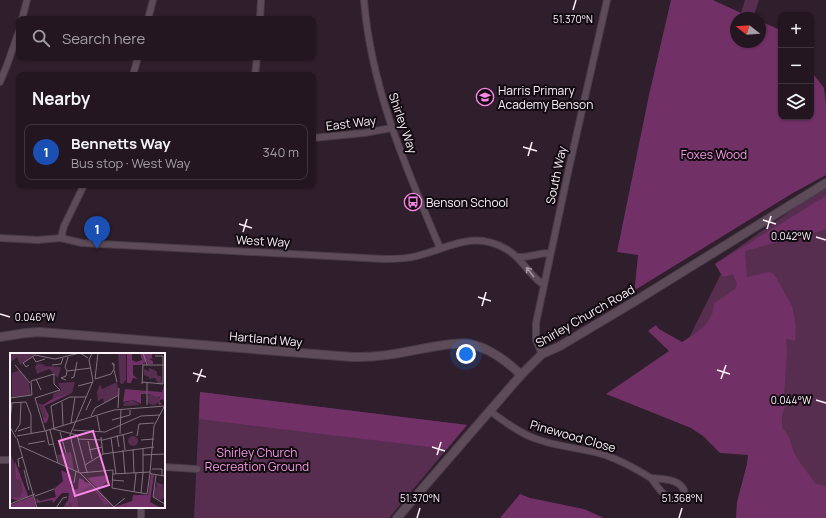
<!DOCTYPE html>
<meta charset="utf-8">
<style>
:root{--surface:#231620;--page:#2f232d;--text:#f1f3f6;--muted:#a39fa5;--line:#40353e;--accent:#fa87e6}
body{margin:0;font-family:Manrope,sans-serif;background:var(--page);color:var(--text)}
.controls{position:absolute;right:12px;top:12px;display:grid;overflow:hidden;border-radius:8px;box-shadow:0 1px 3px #0004}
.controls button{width:36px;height:36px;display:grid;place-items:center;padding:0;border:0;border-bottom:1px solid var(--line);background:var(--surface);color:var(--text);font:20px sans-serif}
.compass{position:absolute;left:730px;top:12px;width:36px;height:36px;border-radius:50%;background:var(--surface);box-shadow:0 1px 3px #0004;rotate:287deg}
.you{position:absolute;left:466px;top:354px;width:14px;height:14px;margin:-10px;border:3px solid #fff;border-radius:50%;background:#1a73e8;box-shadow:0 0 0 6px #1a73e833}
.badge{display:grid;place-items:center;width:26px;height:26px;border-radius:50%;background:var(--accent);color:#fff;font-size:13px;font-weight:700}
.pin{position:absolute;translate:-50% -33px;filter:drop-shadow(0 1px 2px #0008)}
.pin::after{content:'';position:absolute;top:21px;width:14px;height:12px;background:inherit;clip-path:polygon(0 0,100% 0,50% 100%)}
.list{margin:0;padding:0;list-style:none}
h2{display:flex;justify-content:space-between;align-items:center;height:52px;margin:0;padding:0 16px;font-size:17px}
h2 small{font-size:13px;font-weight:400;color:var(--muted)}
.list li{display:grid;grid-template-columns:26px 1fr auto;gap:12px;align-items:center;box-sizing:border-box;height:56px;margin:0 8px 8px;padding:0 8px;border:1px solid var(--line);border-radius:8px}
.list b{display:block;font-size:15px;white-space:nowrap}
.list p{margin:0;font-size:13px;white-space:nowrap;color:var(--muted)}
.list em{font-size:13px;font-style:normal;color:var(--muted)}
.icon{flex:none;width:22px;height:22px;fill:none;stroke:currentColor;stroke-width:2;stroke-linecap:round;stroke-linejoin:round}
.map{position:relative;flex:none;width:826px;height:518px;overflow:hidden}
.search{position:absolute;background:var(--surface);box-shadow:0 1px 3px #0004;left:16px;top:16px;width:300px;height:44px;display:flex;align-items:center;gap:10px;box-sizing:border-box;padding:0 14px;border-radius:8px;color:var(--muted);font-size:15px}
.panel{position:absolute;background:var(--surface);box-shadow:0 1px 3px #0004;left:16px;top:72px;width:300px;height:116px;border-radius:8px}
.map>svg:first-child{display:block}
.green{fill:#572e50}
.forest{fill:#713167}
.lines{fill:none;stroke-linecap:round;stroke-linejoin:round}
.minor-casing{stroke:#493b47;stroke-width:8}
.tertiary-casing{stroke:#493b47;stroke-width:10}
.minor{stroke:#5e4b5a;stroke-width:6}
.tertiary{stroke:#5e4b5a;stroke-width:8}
.oneway{stroke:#a696a2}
.ticks{fill:none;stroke:#fdf1fa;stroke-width:1.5}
.labels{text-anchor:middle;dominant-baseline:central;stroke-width:4;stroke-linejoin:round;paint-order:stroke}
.poi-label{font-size:12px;fill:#fdf1fa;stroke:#120b11;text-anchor:start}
.street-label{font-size:12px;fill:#fdf1fa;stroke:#120b11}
.park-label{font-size:12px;fill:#f79ae5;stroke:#120b11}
.inset-road{fill:none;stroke:#81727e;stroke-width:1}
.view{fill:#fa87e6;fill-opacity:0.15;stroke:#fa87e6;stroke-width:2}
.inset-edge{fill:none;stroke:#fdf1fa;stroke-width:2}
.ticks-label{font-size:10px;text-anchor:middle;fill:#fdf1fa;stroke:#120b11;stroke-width:4;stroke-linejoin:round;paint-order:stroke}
</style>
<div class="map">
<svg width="826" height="518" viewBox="0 0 826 518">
<rect width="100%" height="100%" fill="#2f1e2b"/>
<path class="green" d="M745 0H759L753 18 741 13Z
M826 186V500L689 338 721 274 715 264Z
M200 392 467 425 389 518H194Z"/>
<path class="forest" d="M671 0H713L752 18H736V42H760V21L778 29 781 33V117H811V71L824 88 826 104V175L793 193 635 290V285L638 255 617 252 649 95Z
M826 196V229L801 237 791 238 745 251 747 277 769 272 774 274 792 306 796 326 795 341 786 339 787 352 784 395 785 407 782 415V427L789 437 794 453 801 464 816 484 826 486V518H736L737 502 747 464 748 455 720 453 703 436 691 428 606 394 669 351 648 331 656 325 659 329 682 342C697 333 714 323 714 303L735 289 737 284 733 274 723 277 715 264Z
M200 392 467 425 447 449 199 419Z
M520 494 530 498 584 509 604 518H500Z"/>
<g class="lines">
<defs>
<path id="minor" d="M364 0C371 88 406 168 440 248
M22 19 27 0
M148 19 153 0
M260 19 261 0
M133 75 138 57
M255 75 257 57
M0 82 7 65 19 31
M313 138 364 133 392 128
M0 238 38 240 61 238 82 243 384 259C395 259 406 259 417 256 449 248 473 230 506 249 522 257 528 275 544 285
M61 238 64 226 84 185
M518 257C530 258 537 253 550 253
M542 354 536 340V323L569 168 607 0
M490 411C502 420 515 430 529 436 550 446 575 447 598 453 617 458 634 468 651 478
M0 460H11
M164 467 197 469
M651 478C664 479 684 479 685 495L681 500C666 501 659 489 651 478Z
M141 518V507"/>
<path id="tertiary" d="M0 337 26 333 40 332 352 357C377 358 401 353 426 348 439 346 455 342 468 344 487 346 508 362 521 375
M397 518 521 375 542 354 560 346 637 300 826 183"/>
</defs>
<use href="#minor" class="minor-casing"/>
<use href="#tertiary" class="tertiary-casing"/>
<use href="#minor" class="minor"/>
<use href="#tertiary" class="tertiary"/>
</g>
<defs><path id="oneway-shaft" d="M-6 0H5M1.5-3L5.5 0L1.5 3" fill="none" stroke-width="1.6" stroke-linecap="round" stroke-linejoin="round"/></defs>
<use class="oneway" href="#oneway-shaft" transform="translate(530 272) rotate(-128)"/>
<path class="ticks" d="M573 10 576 0M523 147 537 151M528 156 532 142M763 220 776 224M239 224 252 228M767 229 771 216M243 232 247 219M816 237 826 240M478 297 491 301M482 306 486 292M0 314 10 317M717 370 730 374M193 373 206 377M721 379 726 365M197 382 202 369M816 400 826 403M432 447 445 451M437 455 441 442M417 518 420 508M679 518 682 508"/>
<defs>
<symbol id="school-ring" viewBox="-11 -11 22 22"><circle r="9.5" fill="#120b11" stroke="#fa87e6" stroke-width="1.5"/><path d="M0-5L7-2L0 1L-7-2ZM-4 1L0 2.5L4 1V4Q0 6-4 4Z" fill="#fa87e6"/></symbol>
<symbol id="bus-ring" viewBox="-11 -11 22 22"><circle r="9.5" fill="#120b11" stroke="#fa87e6" stroke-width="1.5"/><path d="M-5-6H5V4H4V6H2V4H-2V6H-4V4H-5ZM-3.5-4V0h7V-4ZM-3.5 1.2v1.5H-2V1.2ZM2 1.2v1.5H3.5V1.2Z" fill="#fa87e6"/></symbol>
</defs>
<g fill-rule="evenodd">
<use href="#school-ring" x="475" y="87" width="20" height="20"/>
<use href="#bus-ring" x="403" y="192" width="20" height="20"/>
</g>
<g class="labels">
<g class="poi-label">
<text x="498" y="90">Harris Primary<tspan x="498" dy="14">Academy Benson</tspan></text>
<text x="426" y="202">Benson School</text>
</g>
<g class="street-label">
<text transform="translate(351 123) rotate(-7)">East Way</text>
<text transform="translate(403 123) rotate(71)">Shirley Way</text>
<text transform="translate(556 175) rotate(-78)">South Way</text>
<text transform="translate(263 241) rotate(3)">West Way</text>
<text transform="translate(585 316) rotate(-30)">Shirley Church Road</text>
<text transform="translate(266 339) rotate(5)">Hartland Way</text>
<text transform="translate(573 436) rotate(16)">Pinewood Close</text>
</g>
<g class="park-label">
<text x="714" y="154">Foxes Wood</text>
<text x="257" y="452">Shirley Church<tspan x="257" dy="14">Recreation Ground</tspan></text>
</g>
</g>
<g transform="translate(10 353)">
<rect width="155" height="155" fill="#2f1e2b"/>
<path d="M0 0H28L10 12 7 4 0 10ZM108 0H116V27L113 31 110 30ZM28 10 35 12 33 16 35 13 51 14 48 25 39 16 27 21 25 14ZM2 15V20L10 17 19 30 21 42 2 44ZM139 15 147 18V22L152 24 150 28 152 27V31L148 30 145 25 139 26V24L134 22V16L139 18ZM65 29 62 40 47 44 34 52 37 65H33L28 50 33 52 43 45V41L51 37 48 30ZM107 29 109 42 94 50 93 45 88 48 87 39 90 31 92 36ZM137 46a6 6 0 1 1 12 0a6 6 0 1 1-12 0ZM122 47 130 52 113 53 114 50ZM118 88a5 5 0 1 1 10 0a5 5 0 1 1-10 0ZM61 99 64 117 49 110 47 102ZM0 100 17 139 18 144 7 147 0 146ZM146 129 154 132 151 137 155 132V144L151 147 143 144 145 133 147 135ZM74 130H80L90 138 106 155H53L57 148 62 150Z" fill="#572e50"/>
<path d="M117 0H122V7L126 9 132 7 130 0H142V5H146L139 6 143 8V11H138L136 7 134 12 133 9V12H123V22L128 26 123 25 121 30H117ZM154 32 155 49 152 46 149 48 152 51 149 52 148 48 150 44 138 41V38L152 39ZM115 36 137 38V41H131V51L123 47 113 49ZM62 40 34 53 39 63 37 69 34 70 33 65H37L33 52 47 44ZM5 108 18 144 7 147 0 145 10 144 13 139 11 127 6 126ZM51 117 61 122 60 133 63 137 68 136 69 125 74 127V129L80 130 99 150 95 152 81 132 67 141 68 155H62V151L59 149 58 155 57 151 53 155 58 148 59 140H52L43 150 42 147 27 150 26 145 30 148 46 144 44 136 53 128ZM141 121 144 122 140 149 151 155 105 154 122 148 123 142H138ZM98 122 97 129 88 136 77 125ZM23 143 26 155H0V152Z" fill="#713167"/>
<path class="inset-road" d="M133 0 137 12M23 4 26 9 35 6M58 4 55 14 57 18 81 15M5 12 20 30M19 12 16 14 13 10 25 2 45 6 70 0 78 5M42 12 51 11 53 5M104 17 107 29M61 25 64 24 67 9M26 26 31 37M85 26 101 21 104 16V11L102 10 104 13M85 26 88 0M56 27 51 25 56 23 57 18M132 29 153 31V3H145M137 29V52M132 31 133 12H155M68 33 83 29M0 45 22 42 21 28 44 21V31L50 37 25 45 35 78M52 49 53 72M0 50 16 49 21 62V80M108 55 109 35M76 57 81 46M81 63 85 55 109 42M87 63 90 79M0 67 2 50M102 67 120 62V57M61 70 65 44M0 74 6 85M43 76 67 82 77 119M44 76 41 53 60 44H76M40 77 48 110M63 77 95 79 131 63 150 62M8 78 20 74M36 78 39 92 43 91M5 79 10 71 11 49M50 79 56 100M110 81 111 56M113 81 115 97M107 82 109 94M7 83 35 78 104 57 155 53M127 83 129 71 144 70M91 84 93 101M7 85 27 155M101 85 106 121M68 86 93 87 123 79M131 87 144 86M78 88 82 106M18 91 35 88M10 93 70 120 105 155M123 96 124 120M79 97 92 94M113 97 115 121M133 102 155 101M75 112 93 101 144 94M9 114 8 106 13 104M142 116H152V123M14 117 19 137M103 117 102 135 137 141 140 120M69 120 60 82 83 28 79 7 82 0M70 120 103 117M133 120V95M103 121 140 119M142 121 140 120 144 73 154 54M142 121 155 123M146 122 143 144 155 151M102 127 114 128M64 130 66 118M124 139 126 120M131 140 133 120M25 143 44 136M0 151 25 141M104 154 115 145M46 155 53 145 57 144"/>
<path class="view" d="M83 78 99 132 65 143 49 88Z"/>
<rect width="155" height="155" class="inset-edge"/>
</g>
<g class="ticks-label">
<text x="573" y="23">51.370°N</text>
<text x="791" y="240">0.042°W</text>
<text x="35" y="321">0.046°W</text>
<text x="791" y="404">0.044°W</text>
<text x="420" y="502">51.370°N</text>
<text x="682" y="502">51.368°N</text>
</g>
</svg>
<div class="controls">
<button>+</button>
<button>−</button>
<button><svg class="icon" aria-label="layers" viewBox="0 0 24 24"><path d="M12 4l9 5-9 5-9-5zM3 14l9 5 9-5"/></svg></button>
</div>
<svg class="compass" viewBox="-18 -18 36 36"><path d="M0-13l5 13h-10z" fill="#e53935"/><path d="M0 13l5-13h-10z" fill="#a39fa5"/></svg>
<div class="you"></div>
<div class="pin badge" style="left:97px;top:249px;background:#1a4fb4">1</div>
<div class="search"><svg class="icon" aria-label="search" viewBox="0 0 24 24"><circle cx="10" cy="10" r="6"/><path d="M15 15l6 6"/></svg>Search here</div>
<section class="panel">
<h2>Nearby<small></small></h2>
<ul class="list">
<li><span class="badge" style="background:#1a4fb4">1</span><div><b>Bennetts Way</b><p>Bus stop · West Way</p></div><em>340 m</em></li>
</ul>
</section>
</div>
